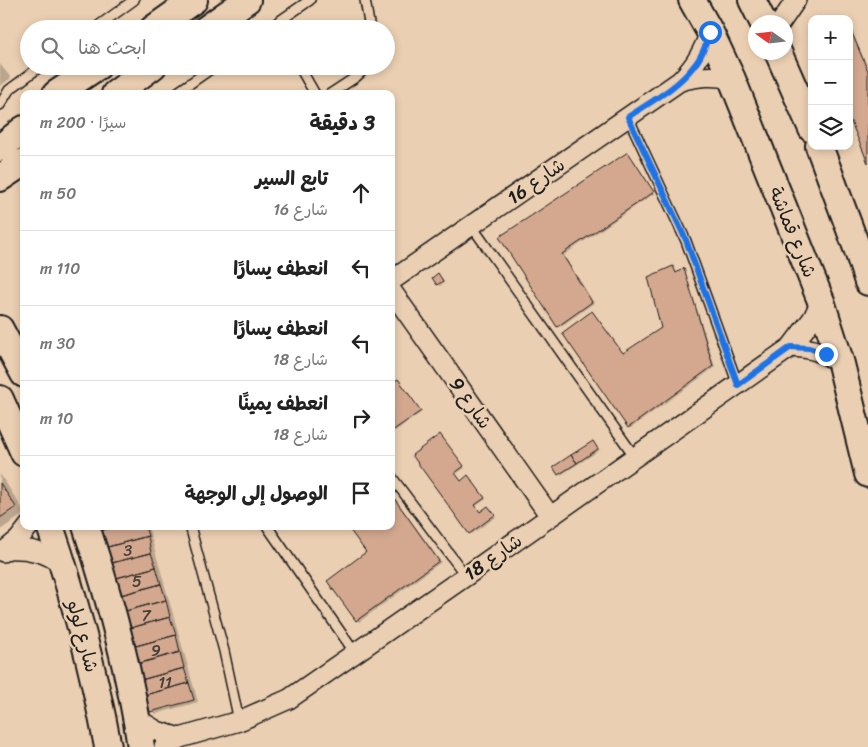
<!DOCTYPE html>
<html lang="ar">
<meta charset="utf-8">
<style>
:root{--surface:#fff;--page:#f6f6f6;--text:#222;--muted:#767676;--line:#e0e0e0}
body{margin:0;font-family:Sriracha,"Playpen Sans Arabic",sans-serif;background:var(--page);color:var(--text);direction:rtl}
.controls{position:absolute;right:15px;top:15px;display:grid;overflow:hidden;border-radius:10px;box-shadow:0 2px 8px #0003}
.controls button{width:45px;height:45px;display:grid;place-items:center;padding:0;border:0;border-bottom:1px solid var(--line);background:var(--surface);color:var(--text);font:25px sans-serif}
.compass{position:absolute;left:748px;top:15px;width:45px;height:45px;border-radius:50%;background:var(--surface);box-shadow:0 2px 8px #0003;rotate:284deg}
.stop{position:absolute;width:15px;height:15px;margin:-11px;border:4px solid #1a73e8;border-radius:50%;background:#fff}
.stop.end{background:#1a73e8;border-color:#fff;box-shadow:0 1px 5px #0008}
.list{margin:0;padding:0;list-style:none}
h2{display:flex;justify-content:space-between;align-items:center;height:65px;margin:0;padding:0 20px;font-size:21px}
h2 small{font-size:16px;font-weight:400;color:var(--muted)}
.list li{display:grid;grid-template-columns:32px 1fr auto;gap:15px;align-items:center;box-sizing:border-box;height:75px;padding:0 20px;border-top:1px solid var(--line)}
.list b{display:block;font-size:19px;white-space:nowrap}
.list p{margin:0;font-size:16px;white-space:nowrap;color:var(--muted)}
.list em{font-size:16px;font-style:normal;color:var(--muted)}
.icon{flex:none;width:28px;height:28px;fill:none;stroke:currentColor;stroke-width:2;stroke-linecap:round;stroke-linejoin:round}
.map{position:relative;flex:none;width:868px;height:747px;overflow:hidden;direction:ltr}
.search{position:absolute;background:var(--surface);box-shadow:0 2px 8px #0003;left:20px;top:20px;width:375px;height:55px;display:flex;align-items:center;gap:12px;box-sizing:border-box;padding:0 18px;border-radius:28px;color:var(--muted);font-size:19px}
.panel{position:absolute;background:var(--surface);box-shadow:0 2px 8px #0003;left:20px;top:90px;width:375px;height:440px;border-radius:10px;direction:rtl}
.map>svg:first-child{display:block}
.shadow{fill:#0003}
.building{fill:#d3a88f;stroke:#1c1c1c}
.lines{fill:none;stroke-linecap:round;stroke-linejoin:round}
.lane-casing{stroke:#1c1c1c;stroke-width:12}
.street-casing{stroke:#1c1c1c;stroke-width:22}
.secondary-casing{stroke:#1c1c1c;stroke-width:30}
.lane{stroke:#ebcfb2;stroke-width:9}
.street{stroke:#ebcfb2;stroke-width:19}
.secondary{stroke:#ebcfb2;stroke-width:26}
.route{stroke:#1a73e8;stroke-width:6}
.labels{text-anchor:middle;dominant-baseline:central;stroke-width:5;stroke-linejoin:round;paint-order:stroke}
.number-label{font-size:16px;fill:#4a3f39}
.street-label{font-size:19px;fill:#1c1c1c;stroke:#ebcfb2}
</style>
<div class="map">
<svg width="868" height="747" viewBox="0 0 868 747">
<rect width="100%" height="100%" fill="#ebcfb2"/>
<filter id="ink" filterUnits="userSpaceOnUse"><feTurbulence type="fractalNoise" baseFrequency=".02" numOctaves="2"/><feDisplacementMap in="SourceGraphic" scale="10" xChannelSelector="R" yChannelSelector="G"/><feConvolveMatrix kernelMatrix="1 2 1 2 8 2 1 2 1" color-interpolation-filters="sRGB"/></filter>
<g filter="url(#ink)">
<path class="shadow" d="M849 24 868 69V159L849 114Z
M0 64 11 78 0 86Z
M628 154 655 193 564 255 594 303 560 327 500 237Z
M673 268 677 274 684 270 685 271 715 367 631 428 629 427 592 312 624 354 662 328Z
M438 275 445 282 440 286 438 284Z
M398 381 422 412 395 431 391 428V386Z
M440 435 465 468 456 474 462 482 468 477 470 478 486 499 476 506 481 513 488 508 496 517 472 534 470 533Z
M593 442 600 450 561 475 559 474Z
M0 474 24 511V514L0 530Z
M391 493 441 562 359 622 357 620 367 553 391 526Z
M99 526H148L198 702 156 714 151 711Z"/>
<path class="building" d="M849 26 868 71V163L849 117Z
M628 152 654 192 562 254 592 302 557 327 499 237Z
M673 266 676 273 684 268 713 366 628 428 562 333 592 311 623 353 661 328 648 277Z
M438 273 443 281 437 285 432 278Z
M398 379 421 411 392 431 391 384Z
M440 434 464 466 455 473 461 481 468 475 485 498 475 505 480 512 488 506 495 515 469 534 412 455Z
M593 441 598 449 577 463 571 455Z
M571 455 577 463 558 475 553 467Z
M0 483 16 507 0 518Z
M391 494 439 561 356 621 327 581 366 552 347 526H391Z
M98 526H118L99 531Z
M118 526H145L148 536 104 548 99 531Z
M148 536 151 553 108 564 104 548Z
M151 553 156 567 113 579 108 564Z
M156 567 161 584 117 596 113 579Z
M161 584 166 600 122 612 117 596Z
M166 600 170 617 127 629 122 612Z
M170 617 176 635 132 647 127 629Z
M176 635 180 652 137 664 132 647Z
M180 652 184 668 141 680 137 664Z
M184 668 189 683 145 695 141 680Z
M189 683 194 700 150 712 145 695Z"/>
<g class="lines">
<defs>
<path id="lane" d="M365 0 370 29
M94 29 134 0
M268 29 310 0
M299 66 315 94
M175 94 215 66
M330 94 356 77 368 66
M0 105 9 90 41 66
M628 117 686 241 738 385
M471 225 635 457
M391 476 466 576
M190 526 224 651 239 721
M267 526 355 653"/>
<path id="street" d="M781 22 796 0
M680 81C699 76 713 75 732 79
M391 281 680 81C695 66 703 52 710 32
M391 290 550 516
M791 347C813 348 823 352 841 364
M7 549C29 548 45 552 63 564
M3 552 19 539 29 526
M137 719 157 731 180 738
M164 747 180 738 239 721 289 699 466 576 791 347 813 318 821 301"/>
<path id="secondary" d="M692 0 710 32 732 79 821 301 841 364 868 474
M752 0 763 22
M153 29 194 0
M206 29 247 0
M778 52 812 129
M56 94 98 66
M115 94 153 66
M819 146 858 251 868 282
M0 148 24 129
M0 178 24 162
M0 329 24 374
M0 399 24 453
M50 526C75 599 94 672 108 747
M86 526C110 599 130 671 141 747"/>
</defs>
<use href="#lane" class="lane-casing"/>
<use href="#street" class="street-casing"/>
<use href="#secondary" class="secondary-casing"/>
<use href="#lane" class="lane"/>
<use href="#street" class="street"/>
<use href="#secondary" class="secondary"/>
</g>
</g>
<g class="lines" filter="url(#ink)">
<path class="route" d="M710 32C706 44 702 57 693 67 677 88 650 102 628 117L686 240 738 385 791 347 809 348 826 354"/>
</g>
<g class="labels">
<g class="number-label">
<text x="128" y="550">3</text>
<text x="137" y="581">5</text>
<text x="146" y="615">7</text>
<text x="156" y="650">9</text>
<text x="165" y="682">11</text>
</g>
<g class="street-label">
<text transform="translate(536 181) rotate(-35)">شارع 16</text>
<text transform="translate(793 232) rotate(68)">شارع قماشة</text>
<text transform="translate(471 403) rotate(55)">شارع 9</text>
<text transform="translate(493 557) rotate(-35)">شارع 18</text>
<text transform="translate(83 636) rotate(75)">شارع لولو</text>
</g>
</g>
</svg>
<div class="controls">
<button>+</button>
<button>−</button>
<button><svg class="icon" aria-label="layers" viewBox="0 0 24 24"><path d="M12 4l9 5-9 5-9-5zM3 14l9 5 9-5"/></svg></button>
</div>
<svg class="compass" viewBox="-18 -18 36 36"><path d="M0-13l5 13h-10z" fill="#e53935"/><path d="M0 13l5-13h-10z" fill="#767676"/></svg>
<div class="stop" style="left:710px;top:32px"></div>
<div class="stop end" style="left:826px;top:354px"></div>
<div class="search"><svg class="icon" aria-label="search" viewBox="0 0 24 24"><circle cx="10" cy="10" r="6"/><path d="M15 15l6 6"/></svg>ابحث هنا</div>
<section class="panel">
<h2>3 دقيقة<small>سيرًا · 200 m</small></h2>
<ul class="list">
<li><svg class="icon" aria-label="ahead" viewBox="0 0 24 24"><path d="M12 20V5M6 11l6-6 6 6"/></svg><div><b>تابع السير</b><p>شارع 16</p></div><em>50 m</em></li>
<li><svg class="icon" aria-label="left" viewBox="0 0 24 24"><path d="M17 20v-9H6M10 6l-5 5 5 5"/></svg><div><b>انعطف يسارًا</b></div><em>110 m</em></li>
<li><svg class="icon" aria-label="left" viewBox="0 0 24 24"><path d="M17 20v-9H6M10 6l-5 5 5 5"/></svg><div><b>انعطف يسارًا</b><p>شارع 18</p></div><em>30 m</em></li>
<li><svg class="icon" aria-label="right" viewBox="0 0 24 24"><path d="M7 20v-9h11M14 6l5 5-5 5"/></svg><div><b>انعطف يمينًا</b><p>شارع 18</p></div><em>10 m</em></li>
<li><svg class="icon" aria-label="arrive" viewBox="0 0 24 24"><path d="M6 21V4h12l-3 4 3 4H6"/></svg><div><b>الوصول إلى الوجهة</b></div></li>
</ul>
</section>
</div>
